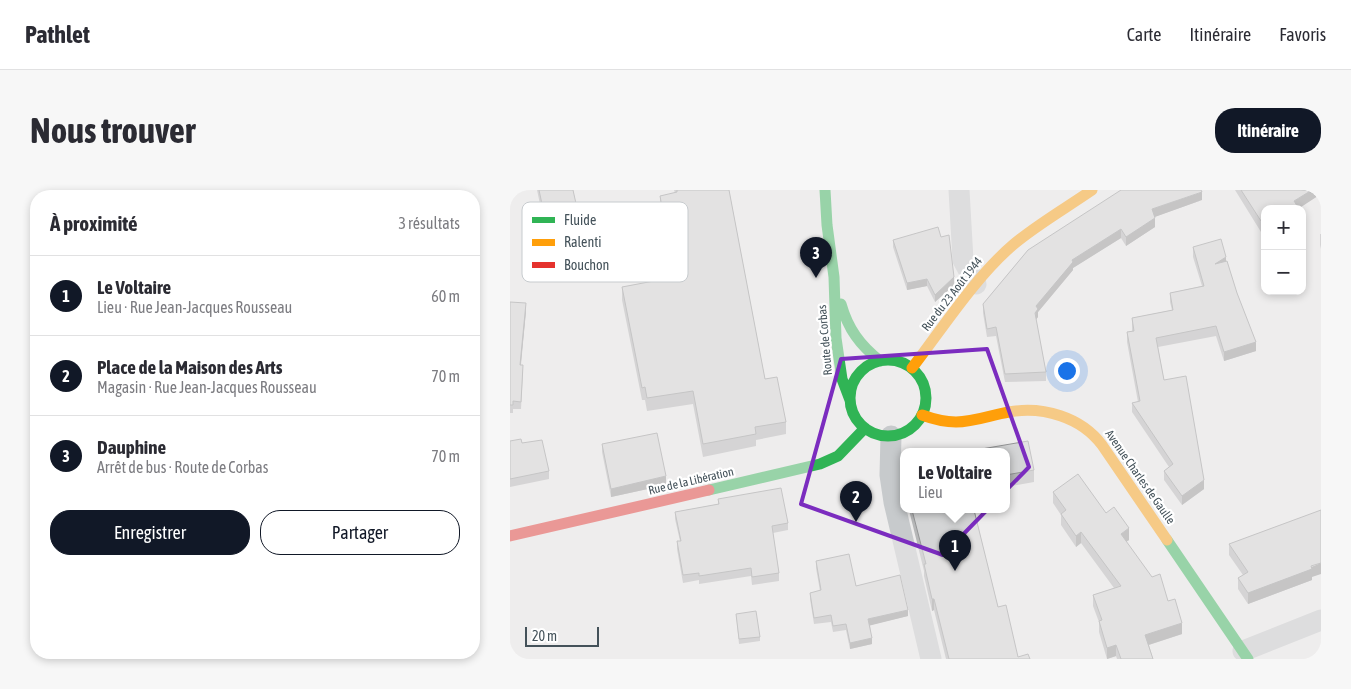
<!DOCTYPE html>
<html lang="fr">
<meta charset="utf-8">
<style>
:root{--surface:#fff;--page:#f7f7f7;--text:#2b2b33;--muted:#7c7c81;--line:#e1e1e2;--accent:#111827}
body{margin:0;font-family:"Asap Condensed",sans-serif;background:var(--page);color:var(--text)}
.controls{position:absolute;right:15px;top:15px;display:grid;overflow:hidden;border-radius:10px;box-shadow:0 2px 8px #0003}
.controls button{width:45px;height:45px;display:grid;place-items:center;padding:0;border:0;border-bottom:1px solid var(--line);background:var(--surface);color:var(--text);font:25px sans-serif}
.scale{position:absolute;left:15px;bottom:12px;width:74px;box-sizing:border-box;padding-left:5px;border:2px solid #44525a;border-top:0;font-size:14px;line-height:18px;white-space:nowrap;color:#44525a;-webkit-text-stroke:4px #fff;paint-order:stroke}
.you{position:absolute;left:556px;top:180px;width:18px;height:18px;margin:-12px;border:4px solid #fff;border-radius:50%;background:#1a73e8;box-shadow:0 0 0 8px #1a73e833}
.badge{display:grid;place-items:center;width:32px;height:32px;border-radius:50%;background:var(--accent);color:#fff;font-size:16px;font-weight:700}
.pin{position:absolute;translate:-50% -41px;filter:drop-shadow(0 1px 2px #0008)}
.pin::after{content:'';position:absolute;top:26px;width:18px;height:15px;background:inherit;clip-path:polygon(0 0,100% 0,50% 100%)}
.popup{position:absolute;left:390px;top:258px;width:110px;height:65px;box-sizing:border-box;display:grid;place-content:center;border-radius:10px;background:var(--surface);filter:drop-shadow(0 1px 4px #0005);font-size:16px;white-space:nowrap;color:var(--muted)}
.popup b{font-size:19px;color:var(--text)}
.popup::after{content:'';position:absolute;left:50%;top:100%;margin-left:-10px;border:10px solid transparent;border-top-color:var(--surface)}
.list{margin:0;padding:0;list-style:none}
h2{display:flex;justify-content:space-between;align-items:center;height:65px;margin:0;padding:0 20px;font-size:21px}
h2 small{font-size:16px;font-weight:400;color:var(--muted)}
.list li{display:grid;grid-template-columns:32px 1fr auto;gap:15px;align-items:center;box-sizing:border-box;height:80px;padding:0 20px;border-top:1px solid var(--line)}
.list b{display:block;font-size:19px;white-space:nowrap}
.list p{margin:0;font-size:16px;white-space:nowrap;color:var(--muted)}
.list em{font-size:16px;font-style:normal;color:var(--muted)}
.actions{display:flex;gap:10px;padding:15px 20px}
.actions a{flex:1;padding:11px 0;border:1px solid var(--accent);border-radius:20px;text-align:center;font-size:18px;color:var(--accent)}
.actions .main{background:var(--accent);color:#fff}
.map{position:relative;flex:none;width:811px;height:469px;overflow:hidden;border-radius:20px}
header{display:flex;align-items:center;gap:30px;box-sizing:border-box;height:70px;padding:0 25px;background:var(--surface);border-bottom:1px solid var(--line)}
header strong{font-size:24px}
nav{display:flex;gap:28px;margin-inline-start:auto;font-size:18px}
.intro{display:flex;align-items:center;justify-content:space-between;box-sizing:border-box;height:120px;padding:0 30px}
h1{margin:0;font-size:35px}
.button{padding:12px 22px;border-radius:20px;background:var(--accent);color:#fff;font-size:18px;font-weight:700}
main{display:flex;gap:30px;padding:0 30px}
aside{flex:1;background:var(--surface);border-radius:20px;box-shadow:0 2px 8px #0003}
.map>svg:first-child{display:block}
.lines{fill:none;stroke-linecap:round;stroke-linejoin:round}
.street{stroke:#c7cacc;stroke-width:21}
.fast{stroke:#30b455;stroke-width:11}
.slow{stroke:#ff9f0a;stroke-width:11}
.jam{stroke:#e5322d;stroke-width:11}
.wall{fill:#b6b7b8}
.shaded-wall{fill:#949596}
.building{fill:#d4d5d6;stroke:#949596}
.marked{fill:none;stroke:#7b2cbf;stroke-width:4;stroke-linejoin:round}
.labels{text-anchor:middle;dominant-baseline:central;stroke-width:4.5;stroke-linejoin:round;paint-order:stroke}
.street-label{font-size:12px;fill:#44525a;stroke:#fff}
.key{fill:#fff;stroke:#c7cbce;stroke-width:1}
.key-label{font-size:14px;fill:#44525a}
</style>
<header>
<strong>Pathlet</strong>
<nav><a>Carte</a><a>Itinéraire</a><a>Favoris</a></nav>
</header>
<div class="intro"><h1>Nous trouver</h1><a class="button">Itinéraire</a></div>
<main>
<aside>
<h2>À proximité<small>3 résultats</small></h2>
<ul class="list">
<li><span class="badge">1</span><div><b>Le Voltaire</b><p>Lieu · Rue Jean-Jacques Rousseau</p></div><em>60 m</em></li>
<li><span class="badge">2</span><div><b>Place de la Maison des Arts</b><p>Magasin · Rue Jean-Jacques Rousseau</p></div><em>70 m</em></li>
<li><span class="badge">3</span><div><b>Dauphine</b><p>Arrêt de bus · Route de Corbas</p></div><em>70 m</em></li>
</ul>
<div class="actions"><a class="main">Enregistrer</a><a>Partager</a></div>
</aside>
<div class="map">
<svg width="811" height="469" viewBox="0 0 811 469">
<rect width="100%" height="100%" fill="#eeeded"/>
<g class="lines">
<path class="street" d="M449 0 453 70 466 94
M381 246 380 285 384 312 421 469
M733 461 811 430"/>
<path class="fast" d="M315 0 317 35 324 87 326 148 332 189 340 210
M331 114C338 139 350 155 370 171
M340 208a38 38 0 1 1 76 0a38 38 0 1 1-76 0Z
M199 300 310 274 328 266 355 238
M657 350 738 469"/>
<path class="slow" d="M402 178C432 139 466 86 504 54 528 34 556 18 582 0
M412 225C423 229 434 232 446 232 464 232 481 225 499 222 533 216 571 227 592 255L657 350"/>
<path class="jam" d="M0 346 199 300"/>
</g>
<path class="wall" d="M27 0H63L71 36V45L38 52Z
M164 0H219L255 189 276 232V244L246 250V256L193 267 183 214 137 221 135 210H132L112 110V97L163 88 150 18V6L165 3Z
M725 0H811L755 19 751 42Z
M692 10 644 27 645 37 616 56 611 48 563 78V80L528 122V127L526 129 536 182V191L495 192 486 146 477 147 473 123V114L518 60Z
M810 44H811V59L810 55Z
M383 50 444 95 425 112 417 96 397 100 383 57Z
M683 57 716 71 746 161 714 171 706 146 648 157 654 190 694 299 672 315 654 290V281L659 277 622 222V213L628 212 617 152V142L622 141V128L662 120 660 112V103L692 96 683 67Z
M0 112 16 121 11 175 13 182 11 219H3V223H0Z
M0 251 12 253 39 281V289L0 297Z
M92 254 156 295 101 307 92 262Z
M496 262 524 280V292L496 297Z
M543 302 596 323 619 350 616 352 658 411 672 444 639 455 643 469H607L606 466 597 469 589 442V432L583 416V405L604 398 571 353 566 357 551 335V325L543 313Z
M208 309 278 333V340L263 343 269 383V391L242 395 241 386 189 394V390L173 393 167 359V351H170L165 329V322L208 314Z
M399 320H464L488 417 508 467 520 469H436L424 420 422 421 414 386V381Z
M719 354 802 387V390L738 414 728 399V388L733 385 719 365Z
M306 371 346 396 398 426 360 435 362 454 340 459 336 440 323 442 321 432 304 434 300 409V403L310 401 306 378Z
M226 424 250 447V451L229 454Z"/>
<path class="shaded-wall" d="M802 0H811V4L788 19 784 11Z
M692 2V10L642 28V19Z
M645 28V37L616 56V47Z
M755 29V39L751 42V31Z
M611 39V48L563 78V80L528 122V127L525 131 526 116 562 70Z
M716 67V77L705 74Z
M444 87V95L425 112V105Z
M417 89V96L397 100V93Z
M16 113V121L10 182V175Z
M746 152V161L714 171V162Z
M156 286V295L101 307V299Z
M694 290V299L672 315V306Z
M619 338V350L611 355V344Z
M571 342V353L566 357V346Z
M811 373V384L802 387V390L738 414V403Z
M422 409H424V420L422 421Z
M398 420V426L358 436V429Z
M672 433V444L635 456V445Z
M362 448V454L340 459V453Z
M606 455V466L597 469V458Z"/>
<path class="building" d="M29 0H63L71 36 38 42Z
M167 0H219L255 189 267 187 276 232 245 237 246 244 193 254 183 201 137 208 135 197 132 198 112 97 165 87 150 6 167 2Z
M611 0H691L692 2 642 19 645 28 616 47 611 39 562 70 563 72 526 116 528 119 525 123 536 182 495 184 486 137 477 139 473 114 518 60Z
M731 0H802L784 11 789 19H755V29L751 31Z
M428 37 431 47 439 45 444 87 425 105 417 89 397 93 383 50Z
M711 49 716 67 705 74 717 71 727 103 746 152 714 162 706 136 646 148 654 190 676 186 694 290 672 306 654 281 663 274 622 213 630 211 617 142 624 141 622 128 663 120 660 103 694 96 683 57Z
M0 112 16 113 10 175H13L11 212 3 211V215H0Z
M147 243 156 286 101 299 92 254Z
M11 249 12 253 32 250 39 281 0 289V251Z
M518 251 524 280 496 285V262H454Z
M568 284 596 323 604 317 619 338 611 344 642 387 650 384 658 411 665 409 672 433 635 445 643 469H611L606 455 597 458 589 431 592 430 583 405 611 396 571 342 566 346 551 324 556 320 543 302Z
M271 298 278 333 262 336 269 383 242 387 241 378 189 386V383L173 385 167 351H171L165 322 209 314 208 309Z
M402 320H464L488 417 496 415 508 467 518 464 520 469H439L424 409H422L414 374H416Z
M811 320V373L801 376 802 379 738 403 728 388 738 382 719 354Z
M339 364 346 396 390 385 398 420 358 429 362 448 340 453 336 434 323 436 321 425 304 428 300 403 311 400 306 371Z
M246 421 250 447 229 449 226 424Z"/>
<path d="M0 0H811V469H0ZM477 159 519 277 433 365 291 314 331 169Z" fill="#eeeded" fill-opacity=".55" fill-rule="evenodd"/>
<path class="marked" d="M477 159 519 277 433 365 291 314 331 169Z"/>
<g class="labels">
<g class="street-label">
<text transform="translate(442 104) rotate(-52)">Rue du 23 Août 1944</text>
<text transform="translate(315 150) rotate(-95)">Route de Corbas</text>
<text transform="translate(630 287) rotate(55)">Avenue Charles de Gaulle</text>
<text transform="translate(181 291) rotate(-13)">Rue de la Libération</text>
</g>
</g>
<rect x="12" y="12" width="166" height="80" rx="8" class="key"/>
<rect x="22" y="27" width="23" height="6" fill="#30b455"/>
<rect x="22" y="49" width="23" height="7" fill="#ff9f0a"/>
<rect x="22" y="72" width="23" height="6" fill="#e5322d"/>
<g class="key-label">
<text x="54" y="35">Fluide</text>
<text x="54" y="57">Ralenti</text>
<text x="54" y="80">Bouchon</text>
</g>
</svg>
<div class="controls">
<button>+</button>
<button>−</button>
</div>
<div class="scale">20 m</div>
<div class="you"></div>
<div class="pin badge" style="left:445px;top:381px">1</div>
<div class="popup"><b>Le Voltaire</b>Lieu</div>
<div class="pin badge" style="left:346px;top:332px">2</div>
<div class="pin badge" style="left:306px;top:88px">3</div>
</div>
</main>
